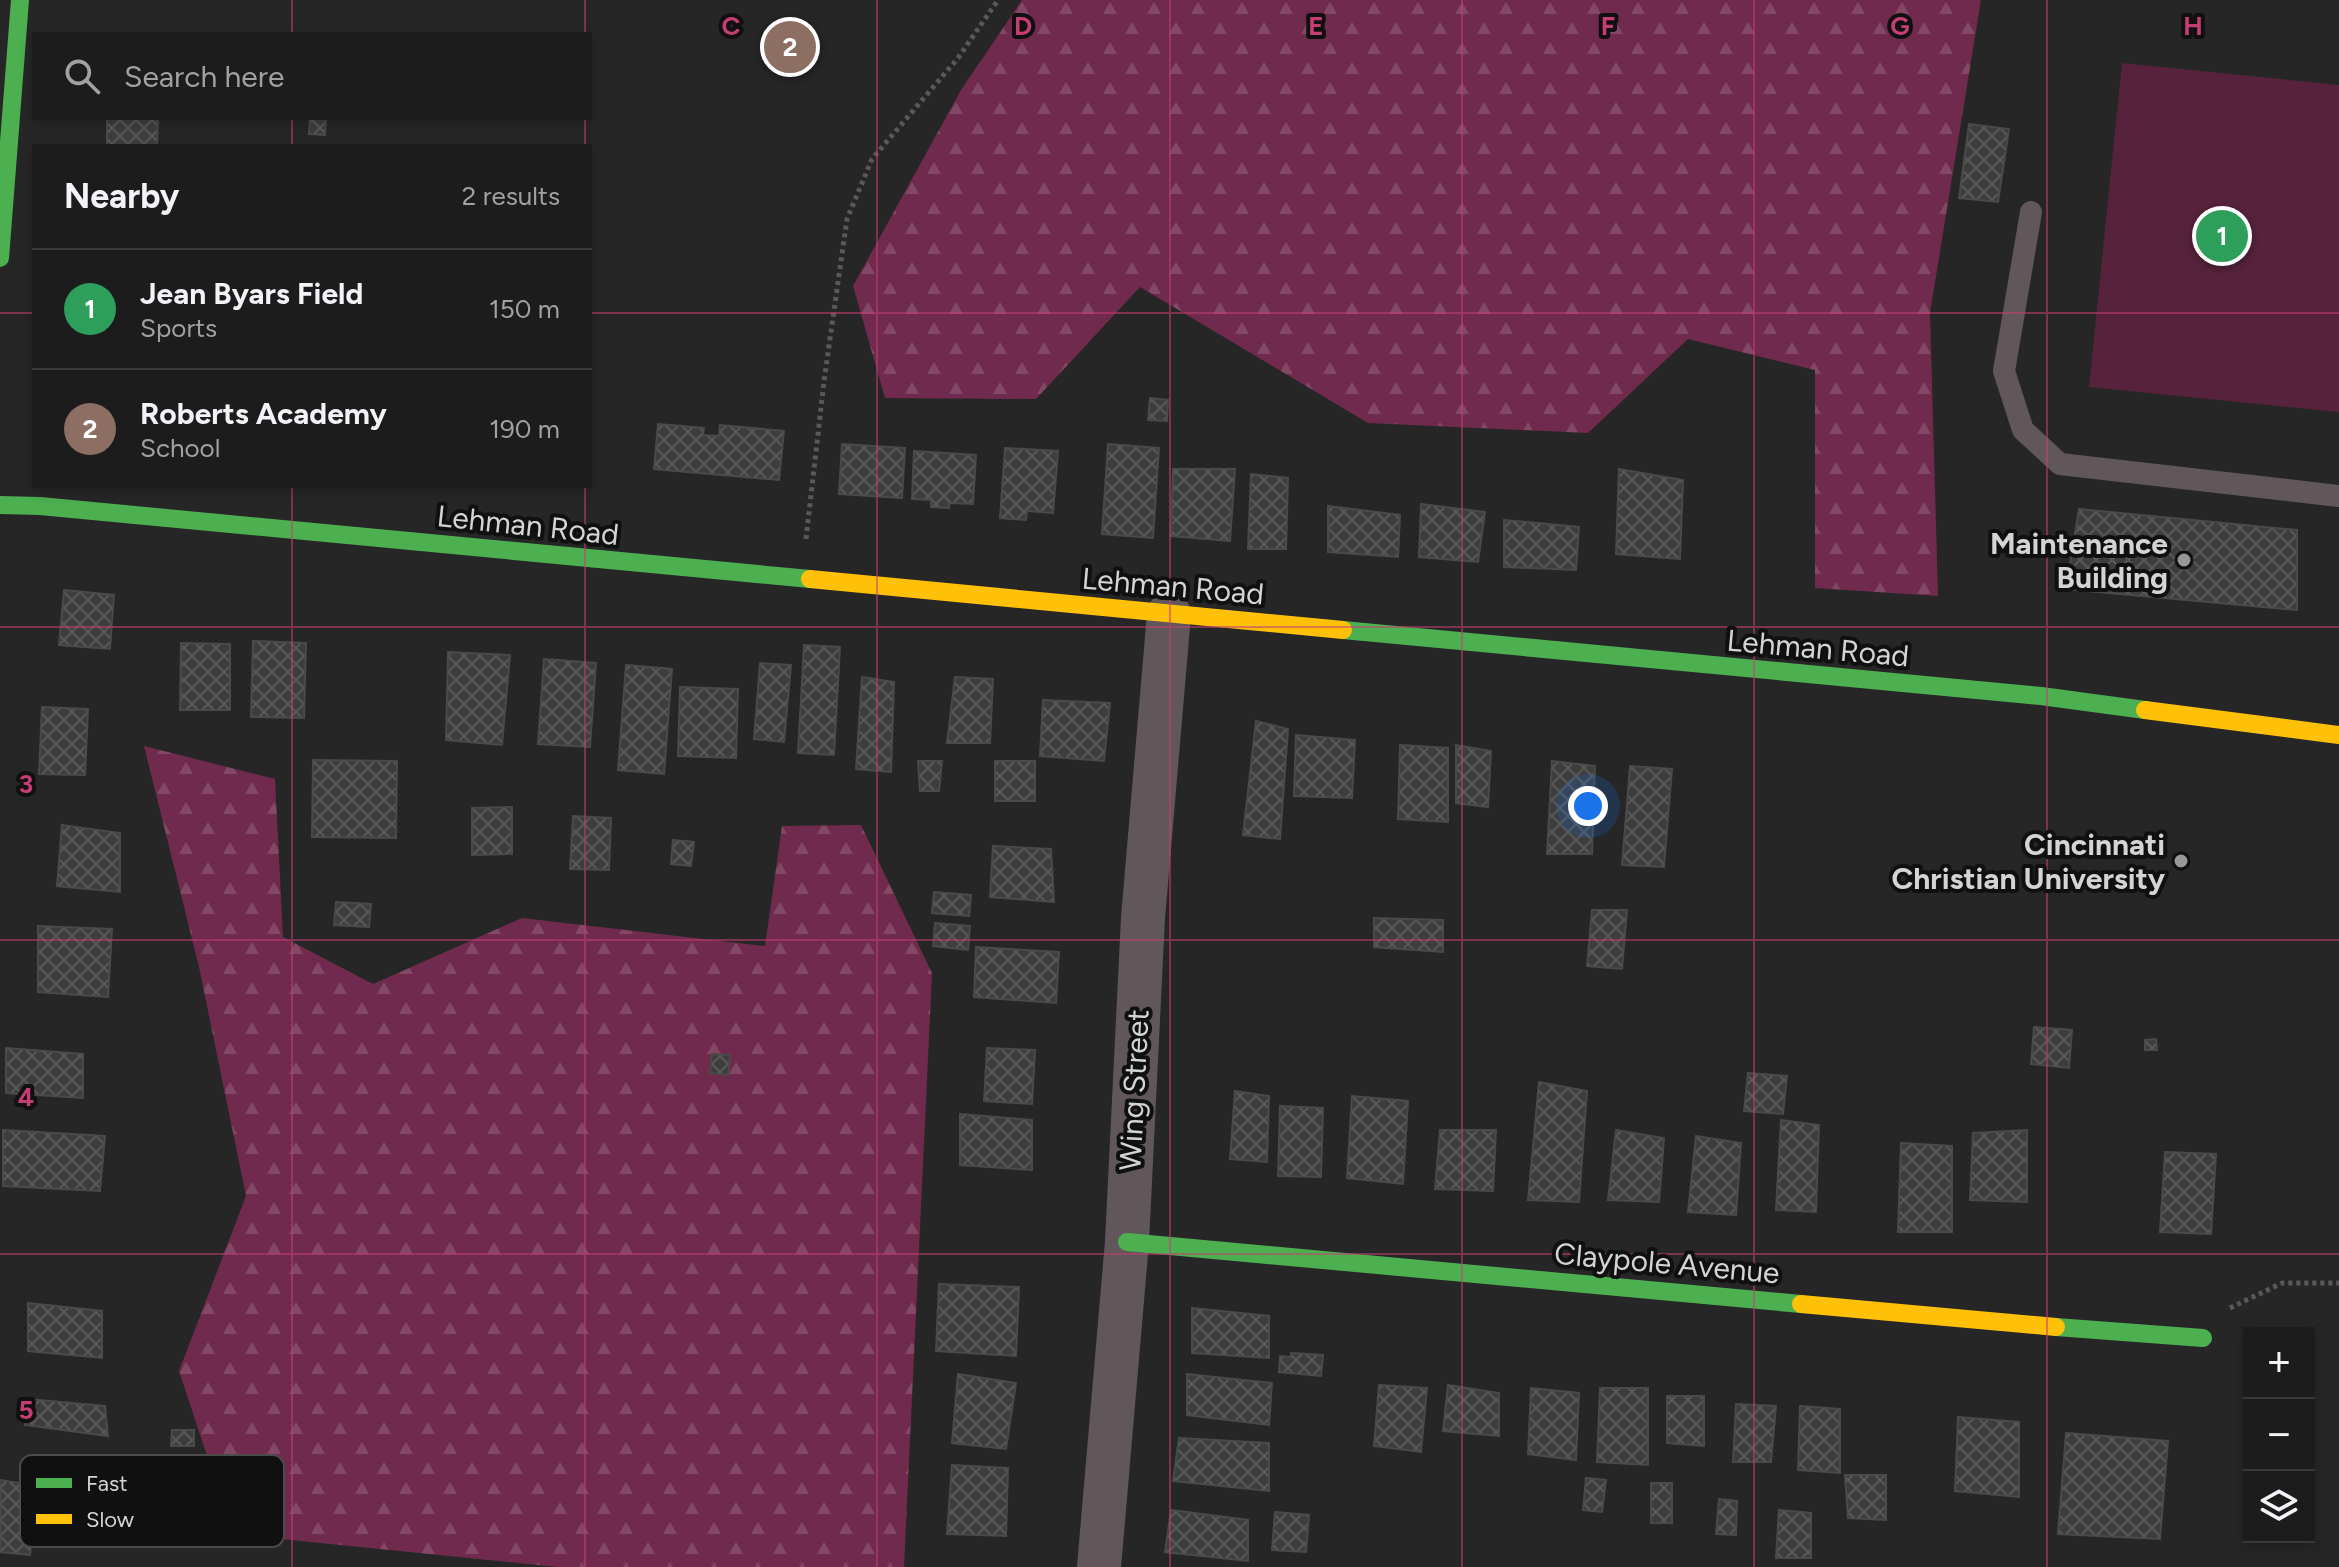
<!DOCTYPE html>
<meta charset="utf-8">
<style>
:root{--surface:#1c1c1c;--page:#252525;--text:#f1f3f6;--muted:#a0a1a3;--line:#3a3a3b;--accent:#969896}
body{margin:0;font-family:Figtree,sans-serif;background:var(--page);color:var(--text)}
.controls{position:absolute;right:24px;bottom:24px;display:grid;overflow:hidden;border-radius:0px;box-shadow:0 4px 12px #0003}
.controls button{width:72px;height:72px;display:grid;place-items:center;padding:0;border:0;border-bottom:2px solid var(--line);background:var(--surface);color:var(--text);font:40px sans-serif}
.you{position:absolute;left:1588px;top:806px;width:28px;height:28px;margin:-20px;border:6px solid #fff;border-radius:50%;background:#1a73e8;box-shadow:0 0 0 12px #1a73e833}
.badge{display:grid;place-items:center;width:52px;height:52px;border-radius:50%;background:var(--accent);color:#fff;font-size:26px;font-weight:700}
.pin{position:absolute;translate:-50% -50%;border:4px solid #fff;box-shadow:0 2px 8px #0006}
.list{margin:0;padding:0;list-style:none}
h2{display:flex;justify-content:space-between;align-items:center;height:104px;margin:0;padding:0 32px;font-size:34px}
h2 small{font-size:26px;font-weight:400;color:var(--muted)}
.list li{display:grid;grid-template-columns:52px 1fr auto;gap:24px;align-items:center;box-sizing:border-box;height:120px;padding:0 32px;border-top:2px solid var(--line)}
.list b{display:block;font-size:30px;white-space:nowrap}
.list p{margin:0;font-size:26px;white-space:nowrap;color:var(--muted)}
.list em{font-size:26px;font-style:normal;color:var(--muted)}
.icon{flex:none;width:44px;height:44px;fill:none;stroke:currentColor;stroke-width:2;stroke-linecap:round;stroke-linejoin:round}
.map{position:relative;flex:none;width:2339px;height:1567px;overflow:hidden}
.search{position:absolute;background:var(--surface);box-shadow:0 4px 12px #0003;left:32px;top:32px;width:560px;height:88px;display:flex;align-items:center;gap:20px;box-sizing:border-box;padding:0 28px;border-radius:0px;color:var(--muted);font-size:30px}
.panel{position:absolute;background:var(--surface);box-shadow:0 4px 12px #0003;left:32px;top:144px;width:560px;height:344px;border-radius:0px}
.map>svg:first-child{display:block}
.forest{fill:url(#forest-firs)}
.park{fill:#57233c}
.building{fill:url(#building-cross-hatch);stroke:#494a49;stroke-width:2}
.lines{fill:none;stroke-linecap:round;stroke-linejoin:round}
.path{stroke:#5d575a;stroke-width:5;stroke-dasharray:4 4;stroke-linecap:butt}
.lane{stroke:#61575b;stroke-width:22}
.street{stroke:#61575b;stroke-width:44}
.fast{stroke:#4caf50;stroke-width:18}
.slow{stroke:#ffc107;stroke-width:18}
.grid{fill:none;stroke:#c53e73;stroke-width:2;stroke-opacity:0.55}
.poi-dot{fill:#969896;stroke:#0f100f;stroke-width:3}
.labels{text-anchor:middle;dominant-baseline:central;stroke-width:8;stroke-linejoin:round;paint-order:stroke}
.street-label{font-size:30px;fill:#d3d5d3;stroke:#0f100f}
.poi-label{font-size:30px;font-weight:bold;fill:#d3d5d3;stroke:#0f100f;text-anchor:end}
.key{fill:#0f100f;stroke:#4a4b4a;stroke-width:2}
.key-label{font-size:22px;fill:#d3d5d3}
.grid-label{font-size:26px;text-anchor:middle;font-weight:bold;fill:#c53e73;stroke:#0f100f;stroke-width:8;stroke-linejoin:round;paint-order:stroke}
</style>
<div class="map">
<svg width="2339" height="1567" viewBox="0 0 2339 1567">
<defs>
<pattern id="forest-firs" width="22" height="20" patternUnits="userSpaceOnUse" patternTransform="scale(2)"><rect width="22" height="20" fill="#6f2a4d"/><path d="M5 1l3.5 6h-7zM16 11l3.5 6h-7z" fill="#834866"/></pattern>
<pattern id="building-cross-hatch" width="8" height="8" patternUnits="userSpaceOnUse" patternTransform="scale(2)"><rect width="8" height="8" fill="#3c3d3c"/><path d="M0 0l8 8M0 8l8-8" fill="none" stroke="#575857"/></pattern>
</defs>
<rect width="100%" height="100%" fill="#262626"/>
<path class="forest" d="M1022 0H1981L1930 313 1938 596 1815 588V370L1688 339 1588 433 1368 423 1140 287 1036 399 885 398 853 286 961 90Z
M144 746 275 779 283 937 373 984 522 918 765 946 782 826 861 825 932 973 904 1567H558L233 1534 179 1371 246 1196 199 967Z"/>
<path class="park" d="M2122 63 2339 85V412L2089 387Z"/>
<path class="building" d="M107 118H158L157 146H107Z
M310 118H326L325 135 309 134Z
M1969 124 2009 129 1998 202 1959 198Z
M1150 398 1168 400 1167 421 1148 420Z
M658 424 704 428 703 435 719 436 720 425 784 431 779 480 654 469Z
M842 444 905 448 902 498 839 494Z
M1108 444 1159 448 1153 538 1102 534Z
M1005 448 1058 451 1053 513 1027 511 1026 520 1000 518Z
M914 451 976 455 973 504 949 503V508L931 507V500L912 499Z
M1173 469H1235L1230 541 1171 536Z
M1619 469 1683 480 1680 559 1616 554Z
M1251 474 1288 478 1286 549H1248Z
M1421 504 1485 512 1478 562 1419 557Z
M1328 506 1400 515 1398 557 1328 552Z
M2079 509 2297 530V610L2066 589Z
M1504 520 1579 527 1576 570 1504 567Z
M64 590 114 595 110 649 59 645Z
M253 641 306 643 304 718 251 717Z
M181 643 230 644V710H180Z
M804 645 840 647 834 755 798 753Z
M448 652 510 655 502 745 446 740Z
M544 659 596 663 590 747 538 744Z
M760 663 791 665 784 742 754 739Z
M626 665 672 669 664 774 618 770Z
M862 677 894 682 891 772 856 769Z
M955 677 993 679 990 743H947Z
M680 687 738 689 736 758 678 756Z
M1043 700 1110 703 1104 761 1040 756Z
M42 707 88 709 85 775 39 774Z
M1256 721 1288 729 1280 839 1243 835Z
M1296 735 1355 740 1352 798 1294 796Z
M1400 745 1448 748V822L1398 819Z
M1456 745 1491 751 1488 807 1456 803Z
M313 760 397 761 396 838 312 837Z
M918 761H942L939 791H920Z
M995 761H1035V801H995Z
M1552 761 1595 766 1592 854H1547Z
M1630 766 1672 769 1664 867 1622 865Z
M512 807V854L472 855V808Z
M573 816 611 818 609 870 570 869Z
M62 825 120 833V892L57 886Z
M673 840 694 842 691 866 671 864Z
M993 846 1051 849 1054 902 990 897Z
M934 892 971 895 969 916 932 913Z
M336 902 371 904 369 927 334 925Z
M1592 910H1627L1622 969 1587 966Z
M1374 918 1443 920V952L1374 947Z
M935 923 970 926 968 950 933 946Z
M38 926 112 929 108 997 38 992Z
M976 947 1059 952 1056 1003 974 997Z
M2034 1027 2072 1030 2069 1068 2031 1064Z
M2156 1039 2157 1050H2145V1040Z
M6 1048 83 1054V1098L6 1093Z
M987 1048 1035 1050 1032 1104 984 1101Z
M712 1054 730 1055 728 1075 710 1073Z
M1748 1073 1787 1076 1783 1114 1744 1111Z
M1539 1082 1587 1091 1579 1202 1528 1200Z
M1235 1091 1269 1096 1267 1162 1230 1159Z
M1352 1096 1408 1101 1403 1184 1347 1178Z
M1280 1106 1323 1108 1321 1177 1278 1176Z
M960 1114 1032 1120V1170L960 1165Z
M1781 1120 1819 1125 1816 1212 1776 1210Z
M3 1130 105 1136 100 1191 3 1186Z
M1440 1130H1496L1493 1191 1435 1189Z
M1616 1130 1664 1138 1659 1202 1608 1200Z
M2027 1130V1202L1970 1200 1973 1133Z
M1696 1136 1741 1143 1736 1215 1688 1212Z
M1901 1143 1952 1146V1232H1898Z
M2165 1152 2216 1154 2211 1234 2160 1232Z
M939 1284 1019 1287 1016 1356 936 1351Z
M28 1303 102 1311V1358L28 1351Z
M1192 1308 1269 1316V1358L1192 1353Z
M1291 1353 1323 1355 1321 1376 1279 1372 1280 1356 1291 1357Z
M958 1374 1016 1383 1006 1449 952 1443Z
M1187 1374 1272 1383 1269 1425 1187 1415Z
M1379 1385 1427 1388 1421 1452 1374 1446Z
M1448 1385 1499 1393V1436L1443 1431Z
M1531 1388 1579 1393 1576 1460 1528 1454Z
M1600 1388H1648V1465L1597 1462Z
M1667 1396H1704V1446L1667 1443Z
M28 1399 105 1406 108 1436 25 1425Z
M1736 1404 1776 1406 1771 1462H1733Z
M1800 1406 1840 1409V1473L1798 1470Z
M1958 1417 2019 1422V1497L1955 1491Z
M172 1430H194V1446H171Z
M2066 1433 2168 1441 2160 1539 2058 1534Z
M1179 1438 1269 1443V1491L1173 1481Z
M952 1465 1008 1468 1006 1536 947 1534Z
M1845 1475H1886V1520L1848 1518Z
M1586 1478 1606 1480 1602 1512 1583 1510Z
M0 1480 38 1486 30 1555 0 1552Z
M1651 1483H1672V1523H1651Z
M1719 1499 1737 1501 1736 1535 1716 1534Z
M1171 1510 1248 1520V1561L1165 1552Z
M1779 1510 1811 1513V1558H1776Z
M1275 1512 1309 1515 1306 1552 1272 1550Z"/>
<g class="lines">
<path class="path" d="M806 539 824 381 847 219 872 159 958 58 998 0
M2230 1308 2282 1283H2339"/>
<path class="lane" d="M2031 212 2004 371 2023 430 2060 464 2339 496"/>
<path class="street" d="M1099 1567 1127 1242 1143 918 1169 614"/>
<path class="fast" d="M0 258 20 0
M0 505 40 506 810 579
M1343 630 2041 696 2145 710
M1127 1242 1801 1304
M2056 1327 2203 1338"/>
<path class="slow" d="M810 579 1343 630
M2145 710 2339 735
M1801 1304 2056 1327"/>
</g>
<path class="grid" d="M292 0V34M585 0V34M877 0V1567M1170 0V1567M1462 0V1567M1754 0V1567M2047 0V1567M292 118V146M585 118V146M0 313H34M590 313H2339M292 486V1567M585 486V1567M0 627H2339M0 940H2339M0 1254H2339"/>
<g class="poi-dot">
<circle cx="2184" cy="560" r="8"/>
<circle cx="2181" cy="861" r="8"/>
</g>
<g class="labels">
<g class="street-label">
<text transform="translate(528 525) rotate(6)">Lehman Road</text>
<text transform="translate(1173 586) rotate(5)">Lehman Road</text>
<text transform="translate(1818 648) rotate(5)">Lehman Road</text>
<text transform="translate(1134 1090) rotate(-87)">Wing Street</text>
<text transform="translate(1667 1263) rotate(5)">Claypole Avenue</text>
</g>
<g class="poi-label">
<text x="2168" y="543">Maintenance<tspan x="2168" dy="34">Building</tspan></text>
<text x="2165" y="844">Cincinnati<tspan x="2165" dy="34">Christian University</tspan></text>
</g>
</g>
<rect x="20" y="1455" width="264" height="92" rx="12" class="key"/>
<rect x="36" y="1478" width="36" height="10" fill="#4caf50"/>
<rect x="36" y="1514" width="36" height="10" fill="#ffc107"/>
<g class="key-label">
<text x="86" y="1491">Fast</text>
<text x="86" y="1527">Slow</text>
</g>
<g class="grid-label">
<text x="731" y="35">C</text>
<text x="1023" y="35">D</text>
<text x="1316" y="35">E</text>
<text x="1608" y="35">F</text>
<text x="1900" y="35">G</text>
<text x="2193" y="35">H</text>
<text x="26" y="793">3</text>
<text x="26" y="1106">4</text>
<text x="26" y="1419">5</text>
</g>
</svg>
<div class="controls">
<button>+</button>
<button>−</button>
<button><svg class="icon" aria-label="layers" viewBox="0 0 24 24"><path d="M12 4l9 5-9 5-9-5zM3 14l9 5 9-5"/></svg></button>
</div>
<div class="you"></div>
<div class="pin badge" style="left:2222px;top:236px;background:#2e9e5b">1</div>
<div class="pin badge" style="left:790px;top:47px;background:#8d6e63">2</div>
<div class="search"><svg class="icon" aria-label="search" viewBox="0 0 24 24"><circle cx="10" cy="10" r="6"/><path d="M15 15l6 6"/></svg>Search here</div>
<section class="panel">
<h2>Nearby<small>2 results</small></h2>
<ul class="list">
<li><span class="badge" style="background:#2e9e5b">1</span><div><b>Jean Byars Field</b><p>Sports</p></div><em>150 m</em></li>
<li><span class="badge" style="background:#8d6e63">2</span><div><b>Roberts Academy</b><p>School</p></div><em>190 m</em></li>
</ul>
</section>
</div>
